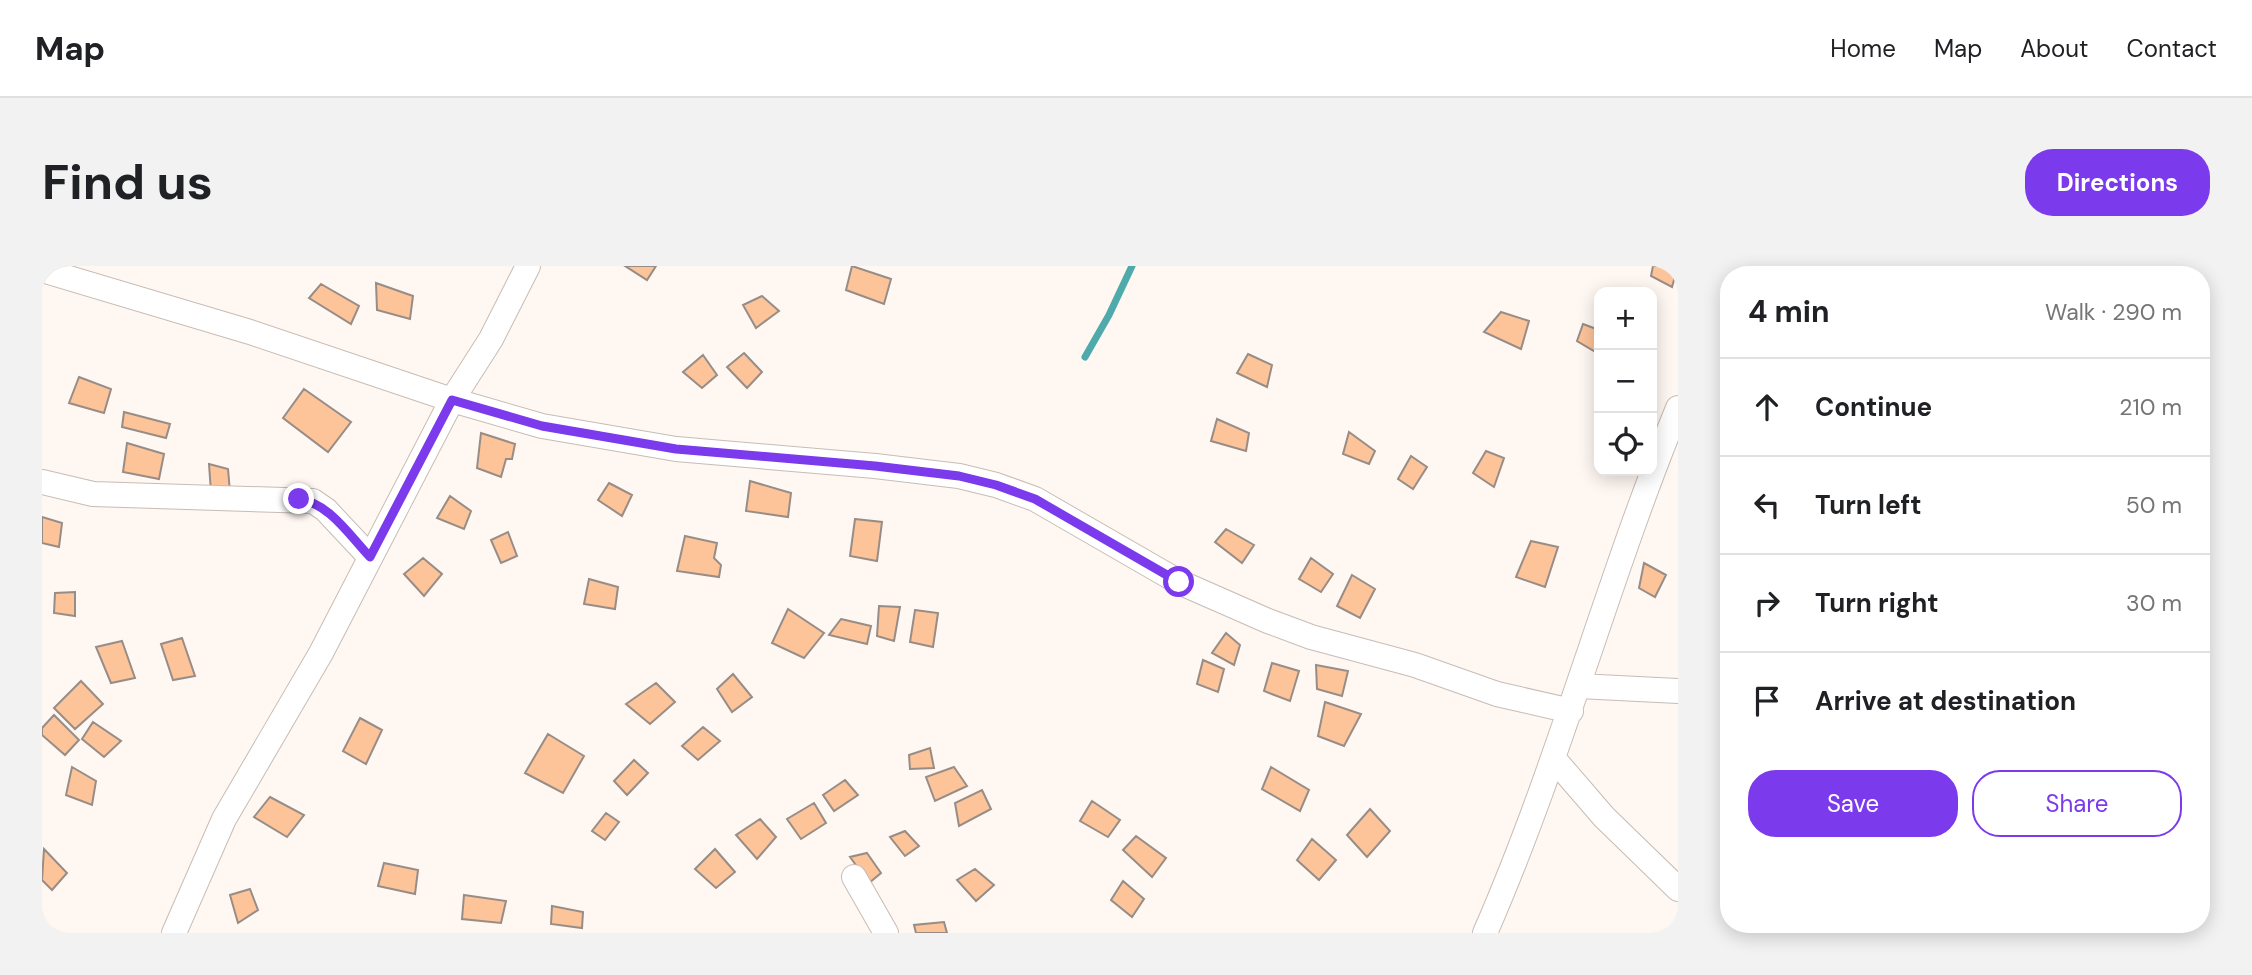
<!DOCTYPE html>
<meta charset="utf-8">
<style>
:root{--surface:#fff;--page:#f2f2f2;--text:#202124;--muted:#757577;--line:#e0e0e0;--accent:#7c3aed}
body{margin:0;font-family:"DM Sans",sans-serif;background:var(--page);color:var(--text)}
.controls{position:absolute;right:21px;top:21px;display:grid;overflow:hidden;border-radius:14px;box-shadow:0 4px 18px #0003}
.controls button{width:63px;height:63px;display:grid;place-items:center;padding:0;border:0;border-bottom:2px solid var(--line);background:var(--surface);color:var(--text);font:35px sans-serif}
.stop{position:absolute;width:21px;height:21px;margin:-16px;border:5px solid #7c3aed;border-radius:50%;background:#fff}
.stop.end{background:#7c3aed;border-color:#fff;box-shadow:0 2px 7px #0008}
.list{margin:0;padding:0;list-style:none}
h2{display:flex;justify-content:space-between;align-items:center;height:91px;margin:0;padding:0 28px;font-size:30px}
h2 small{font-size:23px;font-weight:400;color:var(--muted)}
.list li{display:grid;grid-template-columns:46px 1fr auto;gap:21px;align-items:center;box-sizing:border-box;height:98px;padding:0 28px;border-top:2px solid var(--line)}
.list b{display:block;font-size:26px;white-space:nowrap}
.list em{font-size:23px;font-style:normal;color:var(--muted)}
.actions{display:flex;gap:14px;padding:21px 28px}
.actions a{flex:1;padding:16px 0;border:2px solid var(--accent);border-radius:28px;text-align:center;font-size:24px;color:var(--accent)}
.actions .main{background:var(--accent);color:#fff}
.icon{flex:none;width:38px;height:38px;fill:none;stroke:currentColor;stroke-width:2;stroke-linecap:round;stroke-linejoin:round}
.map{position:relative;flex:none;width:1636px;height:667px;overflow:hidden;border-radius:28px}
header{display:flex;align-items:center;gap:42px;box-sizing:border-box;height:98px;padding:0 35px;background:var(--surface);border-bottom:2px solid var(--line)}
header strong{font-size:33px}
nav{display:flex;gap:38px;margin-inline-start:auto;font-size:24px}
.intro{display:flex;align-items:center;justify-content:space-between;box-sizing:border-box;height:168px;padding:0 42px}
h1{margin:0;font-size:49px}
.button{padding:18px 32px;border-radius:28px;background:var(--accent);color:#fff;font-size:24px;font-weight:700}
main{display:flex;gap:42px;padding:0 42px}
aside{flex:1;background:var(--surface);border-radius:28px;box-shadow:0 4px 18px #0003}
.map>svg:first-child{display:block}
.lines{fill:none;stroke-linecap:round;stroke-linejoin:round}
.stream{stroke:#4faaac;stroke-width:7}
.building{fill:#fdc399;stroke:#988d86;stroke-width:2}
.minor-casing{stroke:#c8bcb5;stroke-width:26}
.minor{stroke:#fff;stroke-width:24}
.route{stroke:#7c3aed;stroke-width:9}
</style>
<header>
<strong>Map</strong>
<nav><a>Home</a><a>Map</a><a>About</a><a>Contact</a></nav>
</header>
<div class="intro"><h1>Find us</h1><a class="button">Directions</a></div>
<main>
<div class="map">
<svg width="1636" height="667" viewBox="0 0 1636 667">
<rect width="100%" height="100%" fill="#fef7f2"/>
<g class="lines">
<path class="stream" d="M1043 91 1067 49 1090 0"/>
</g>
<path class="building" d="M583 0H614L605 14Z
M810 0 849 13 842 38 804 24Z
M1611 0H1636L1630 21 1609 10Z
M334 17 371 30 368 53 335 44Z
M279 18 317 40 309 58 267 32Z
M720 30 737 45 714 62 701 39Z
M1459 46 1487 55 1479 83 1442 66Z
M1541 58 1557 64V88L1535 75Z
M702 87 720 106 705 122 685 101Z
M1206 88 1230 99 1225 121 1195 107Z
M661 89 675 109 660 122 641 106Z
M37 111 69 123 62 147 27 137Z
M262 123 309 156 286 186 241 152Z
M82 146 128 158 124 172 80 161Z
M1175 153 1207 167 1204 185 1169 175Z
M1307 166 1333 185 1327 198 1301 188Z
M439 167 473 178 470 193H464L459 211 435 202Z
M85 177 122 188 117 213 81 206Z
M1444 185 1462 192 1452 221 1431 207Z
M1369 190 1385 201 1371 223 1356 213Z
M167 198 186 203 188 226H169Z
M708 215 749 227 746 251 704 245Z
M567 217 590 229 580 250 556 234Z
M408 230 429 245 422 263 395 252Z
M0 251 20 257 17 281 0 277Z
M813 253 840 256 835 295 808 290Z
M1184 263 1212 279 1200 297 1173 276Z
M466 266 475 290 459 297 449 274Z
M643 270 675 277 672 292 679 299 677 311 635 305Z
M1489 275 1516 281 1503 321 1474 311Z
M381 292 400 308 382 330 362 308Z
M1269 292 1291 308 1279 326 1257 313Z
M1602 297 1624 309 1613 331 1597 322Z
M1310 309 1333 323 1318 352 1295 340Z
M547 313 576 321 573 343 542 338Z
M33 326V350L12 347 13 327Z
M837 340 858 341 852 375 835 370Z
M746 343 782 367 762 392 730 377Z
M873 344 896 347 891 381 868 376Z
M799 353 829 360 825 378 787 369Z
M1184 367 1198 379 1192 399 1170 387Z
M140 372 153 410 131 414 119 378Z
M80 375 93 412 69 417 54 381Z
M1161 394 1182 403 1176 426 1155 418Z
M1230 397 1257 405 1248 435 1222 425Z
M1274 399 1306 405 1300 430 1275 423Z
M691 408 710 431 690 446 675 423Z
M39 415 61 438 33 463 12 442Z
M614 417 633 436 608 458 584 438Z
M1283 436 1319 448 1302 480 1276 470Z
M12 449 37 474 23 489 0 469V462Z
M318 452 340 464 324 498 301 485Z
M51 456 79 475 62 491 40 473Z
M661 461 678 475 656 494 640 480Z
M506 468 542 490 521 527 483 507Z
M888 482 892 502 868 503 867 489Z
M592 494 606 507 585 529 572 515Z
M30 501 54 515 50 539 24 529Z
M912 501 925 520 893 535 884 511Z
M1229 501 1267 524 1258 545 1220 523Z
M803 514 816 529 792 545 781 529Z
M940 524 949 543 917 560 913 537Z
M228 531 262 549 245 571 212 551Z
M1050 535 1078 554 1066 571 1038 555Z
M772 537 784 557 759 573 745 553Z
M1328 543 1348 565 1325 591 1305 569Z
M564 547 577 556 563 574 550 565Z
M718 553 734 571 715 593 694 569Z
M863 565 877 580 863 590 848 571Z
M1094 570 1124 592 1110 611 1081 584Z
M1270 573 1294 594 1277 614 1255 594Z
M2 583 25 607 10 624 0 614Z
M673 583 693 606 674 622 653 603Z
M825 587 839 607 827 617 808 591Z
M342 597 376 604 373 628 336 620Z
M933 603 952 619 934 635 915 614Z
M1081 615 1102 633 1090 651 1069 634Z
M208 623 216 644 196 657 188 629Z
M422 629 464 635 459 657 420 653Z
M510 640 541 646 540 662 509 658Z
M902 656 905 667H874L872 659Z"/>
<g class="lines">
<defs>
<path id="minor" d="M0 4 208 66 410 134 500 160 634 183 833 200 917 210 954 219 993 233 1137 316 1226 355 1269 371 1373 399 1455 428 1529 445
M0 216 51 228 271 235 284 244 328 291
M1537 420 1636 425
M1512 493 1562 551 1636 623
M812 611 844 667
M132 667 182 553 279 387 410 134 449 73 486 0
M1443 667C1518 496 1565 314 1636 142"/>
</defs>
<use href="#minor" class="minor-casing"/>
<use href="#minor" class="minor"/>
</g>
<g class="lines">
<path class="route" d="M257 233C287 237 308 270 328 291L410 134 500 160 634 183 833 200 917 210 954 219 993 233 1137 316"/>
</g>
</svg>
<div class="controls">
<button>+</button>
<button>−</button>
<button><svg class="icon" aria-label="locate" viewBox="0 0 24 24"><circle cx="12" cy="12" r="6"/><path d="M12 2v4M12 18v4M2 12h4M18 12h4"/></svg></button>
</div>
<div class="stop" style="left:1137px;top:316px"></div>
<div class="stop end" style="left:257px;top:233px"></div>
</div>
<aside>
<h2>4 min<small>Walk · 290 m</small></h2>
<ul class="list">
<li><svg class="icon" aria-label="ahead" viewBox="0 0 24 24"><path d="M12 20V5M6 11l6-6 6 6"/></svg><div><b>Continue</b></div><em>210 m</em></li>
<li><svg class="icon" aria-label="left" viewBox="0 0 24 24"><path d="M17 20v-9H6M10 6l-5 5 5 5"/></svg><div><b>Turn left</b></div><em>50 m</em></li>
<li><svg class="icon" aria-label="right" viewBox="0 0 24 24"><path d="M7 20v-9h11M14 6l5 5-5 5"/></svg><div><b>Turn right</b></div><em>30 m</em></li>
<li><svg class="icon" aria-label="arrive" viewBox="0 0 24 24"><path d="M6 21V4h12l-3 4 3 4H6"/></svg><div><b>Arrive at destination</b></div></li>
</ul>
<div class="actions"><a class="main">Save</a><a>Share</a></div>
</aside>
</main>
